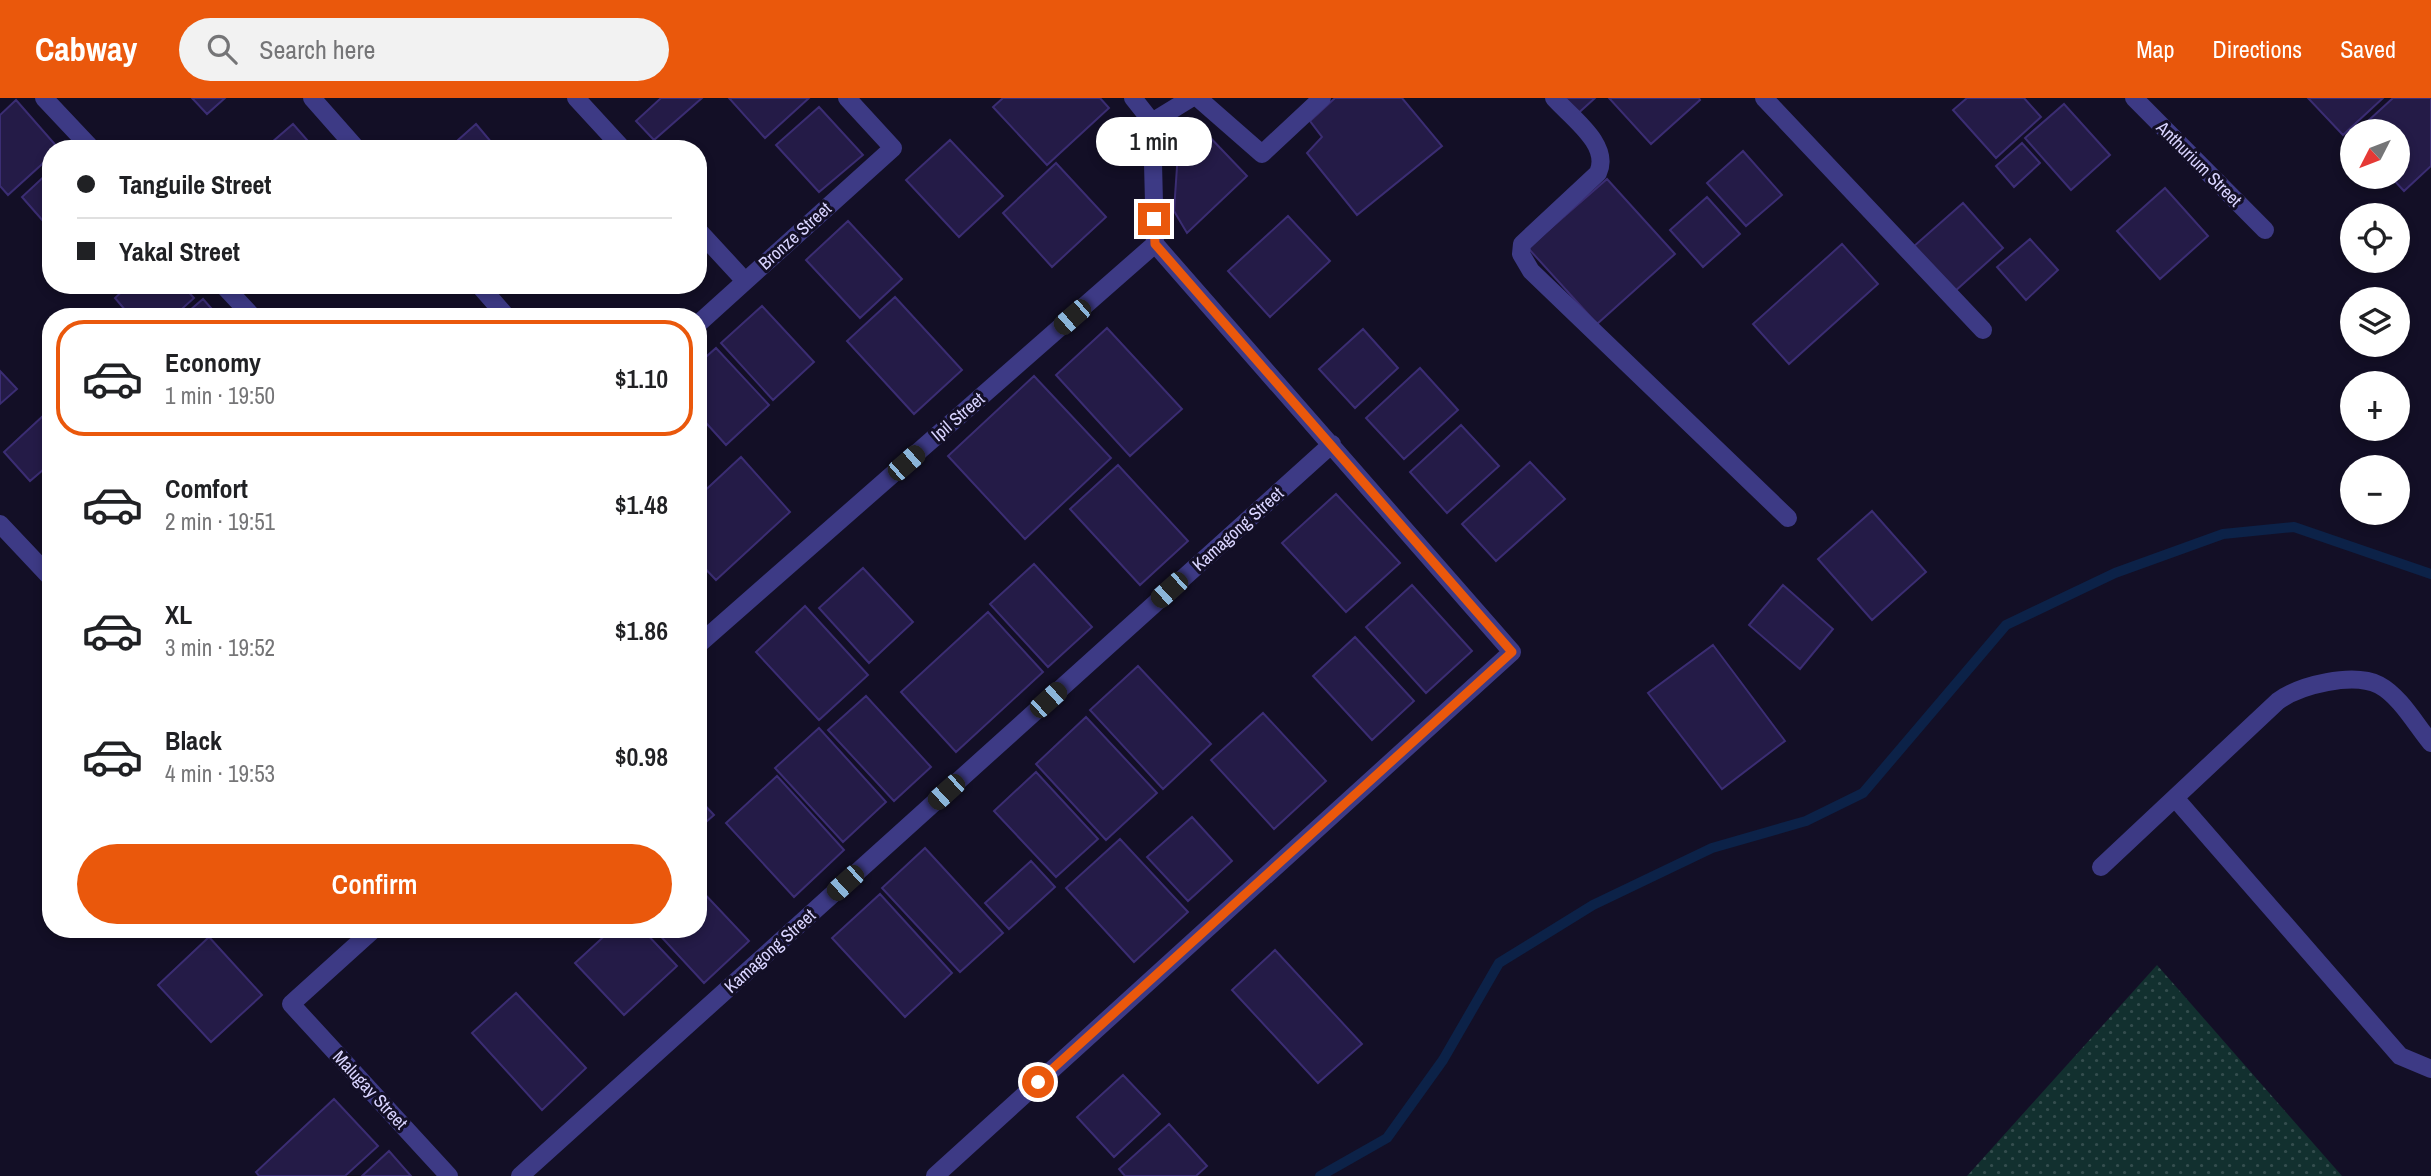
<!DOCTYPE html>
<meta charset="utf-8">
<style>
body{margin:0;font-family:"Archivo Narrow",sans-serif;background:#f2f2f2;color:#202124;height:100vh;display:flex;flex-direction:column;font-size:26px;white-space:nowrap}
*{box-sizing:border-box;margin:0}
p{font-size:23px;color:#757577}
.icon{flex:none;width:38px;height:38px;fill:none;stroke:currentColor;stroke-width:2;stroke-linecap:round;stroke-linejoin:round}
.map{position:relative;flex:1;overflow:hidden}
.details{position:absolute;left:42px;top:210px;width:665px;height:630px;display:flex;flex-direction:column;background:#fff;border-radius:28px;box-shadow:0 4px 10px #0003}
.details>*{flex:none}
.hud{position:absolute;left:42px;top:42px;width:665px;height:154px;border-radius:28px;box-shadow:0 4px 10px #0003;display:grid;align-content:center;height:154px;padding:0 35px;background:#fff}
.needle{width:46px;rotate:228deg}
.buttons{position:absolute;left:2340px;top:21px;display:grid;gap:14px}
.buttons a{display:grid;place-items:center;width:70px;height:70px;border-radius:50%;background:#fff;box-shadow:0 4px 10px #0003;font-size:35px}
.end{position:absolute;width:32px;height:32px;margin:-16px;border:9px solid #ea580c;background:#fff;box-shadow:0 0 0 4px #fff}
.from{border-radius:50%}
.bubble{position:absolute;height:49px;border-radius:24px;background:#fff;box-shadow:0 4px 10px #0003;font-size:23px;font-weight:600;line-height:49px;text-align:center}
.car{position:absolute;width:21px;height:42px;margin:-21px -10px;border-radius:9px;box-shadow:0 0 5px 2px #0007;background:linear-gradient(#222 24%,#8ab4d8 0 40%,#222 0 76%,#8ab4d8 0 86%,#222 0)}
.hud b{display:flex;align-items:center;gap:24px;height:66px;font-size:26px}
.hud b+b{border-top:2px solid #e0e0e0}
.hud i{width:18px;height:18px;background:#202124}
ul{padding:12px 0 0;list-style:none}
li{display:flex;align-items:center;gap:21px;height:116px;margin:0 14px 10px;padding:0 21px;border:4px solid transparent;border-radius:28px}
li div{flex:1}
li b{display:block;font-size:26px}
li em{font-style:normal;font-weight:600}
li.current{border-color:#ea580c}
li>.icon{width:63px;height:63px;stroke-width:1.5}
.button{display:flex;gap:14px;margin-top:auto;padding:14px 35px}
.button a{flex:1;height:80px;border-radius:42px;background:#ea580c;color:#fff;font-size:28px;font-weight:600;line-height:80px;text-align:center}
header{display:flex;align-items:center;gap:42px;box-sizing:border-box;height:98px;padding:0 35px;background:#ea580c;color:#fff}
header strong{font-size:33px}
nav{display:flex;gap:38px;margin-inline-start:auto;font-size:24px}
.search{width:490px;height:63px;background:#f2f2f2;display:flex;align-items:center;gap:18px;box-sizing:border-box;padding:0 24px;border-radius:38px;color:#757577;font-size:26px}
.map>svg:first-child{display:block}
</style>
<header>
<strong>Cabway</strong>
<div class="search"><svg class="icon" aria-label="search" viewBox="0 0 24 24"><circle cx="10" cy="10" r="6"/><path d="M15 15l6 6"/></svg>Search here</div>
<nav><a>Map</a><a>Directions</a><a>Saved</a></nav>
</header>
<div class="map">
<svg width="2431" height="1078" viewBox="0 0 2431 1078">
<defs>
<pattern id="grass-dots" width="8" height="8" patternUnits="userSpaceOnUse" patternTransform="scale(1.75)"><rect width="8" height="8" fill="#12302f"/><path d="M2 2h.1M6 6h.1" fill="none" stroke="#344d4e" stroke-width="1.8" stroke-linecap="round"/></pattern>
</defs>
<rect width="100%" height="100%" fill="#130f26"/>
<path fill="url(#grass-dots)" d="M2157,867L2342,1078H1967Z"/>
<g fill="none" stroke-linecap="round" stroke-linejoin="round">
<path stroke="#0c2248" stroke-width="10" d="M1320,1078L1387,1040L1443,962L1499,865L1593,807L1712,750L1806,723L1863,695L2006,527L2115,475L2223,436L2294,429L2431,476"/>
</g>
<path fill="#241b47" stroke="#3b2d73" stroke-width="2" d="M192,0H225L207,16Z
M661,0H702L654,42L636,23Z
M729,0H809L765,40Z
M1003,0H1100L1109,10L1047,67L993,9Z
M1335,0H1402L1442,48L1357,117L1307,55L1322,39L1310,23Z
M1557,0H1595L1574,19Z
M1609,0H1699L1700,2L1651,46Z
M1967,0H2024L2041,19L1996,60L1953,12Z
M2308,0H2383L2343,37Z
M2393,0H2431V68L2404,93L2391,79H2398V33H2357Z
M16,2L59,51H51V58L8,97L0,88V17Z
M2064,6L2110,57L2071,92L2025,40Z
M819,9L863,57L819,94L776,47Z
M1180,25L1202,31L1247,78L1187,135L1174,113Z
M293,26L315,51H264Z
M476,26L497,51H448Z
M950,42L1003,98L959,139L906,82Z
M2022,45L2040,65L2014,89L1996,68Z
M1743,53L1782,97L1746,128L1707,85Z
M1056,65L1106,119L1052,169L1003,115Z
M51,72V132L22,99Z
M1607,81L1675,156L1597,226L1528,150Z
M2165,90L2208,138L2160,181L2117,133Z
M1707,99L1740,136L1703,169L1670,132Z
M1963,105L2003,150L1954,194L1913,149Z
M1288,118L1330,163L1270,219L1228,173Z
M848,123L902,181L860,220L806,162Z
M2030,141L2058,172L2026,202L1997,169Z
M1842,146L1878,186L1789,266L1753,226Z
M129,187H182L194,200L173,219H131L115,200Z
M895,199L962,272L914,316L847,243Z
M203,201L219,219H182Z
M762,208L814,264L773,302L721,245Z
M1107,230L1182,311L1130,358L1056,277Z
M1363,231L1398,270L1355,310L1319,271Z
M716,250L769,307L726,347L698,316V266Z
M1420,270L1458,312L1404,361L1366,320Z
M0,273L17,291L0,306Z
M1034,278L1111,360L1025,441L948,358Z
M44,317L51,325V365L30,383L4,354Z
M1461,327L1499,368L1447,415L1410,374Z
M741,359L790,414L716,482L698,463V399Z
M1530,364L1565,401L1496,463L1462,426Z
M1118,367L1188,443L1140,487L1070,411Z
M1336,396L1400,465L1346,514L1282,445Z
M1872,413L1926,474L1872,522L1818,461Z
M1034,466L1092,529L1048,569L990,506Z
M863,470L913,524L869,565L819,510Z
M1412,487L1472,553L1426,595L1366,529Z
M1783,487L1833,531L1800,571L1749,527Z
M805,508L868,577L819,622L756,554Z
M988,514L1043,574L956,654L901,594Z
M1355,539L1414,603L1372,642L1313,578Z
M1713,547L1785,643L1722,691L1648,595Z
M1138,568L1211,646L1163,691L1090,612Z
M866,598L931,669L894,703L828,632Z
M1263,615L1326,683L1274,731L1211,662Z
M1086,619L1157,695L1106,742L1036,666Z
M819,630L886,704L843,744L775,670Z
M1036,674L1098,741L1056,779L994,713Z
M777,678L844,752L794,799L726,725Z
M698,700L714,717L698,731Z
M1192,719L1232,763L1188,803L1147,759Z
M1120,741L1188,814L1134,864L1066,790Z
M925,750L1003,835L960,874L882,790Z
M1031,763L1055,789L1009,831L985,805Z
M698,789L749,843L704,885L654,831H698Z
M880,796L952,875L905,919L832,840Z
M612,831H642L677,868L624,917L575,865Z
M209,839L262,897L211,944L158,887Z
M1275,852L1362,946L1318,985L1232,892Z
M516,895L586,970L542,1012L472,935Z
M1123,977L1160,1016L1114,1059L1077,1019Z
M334,1001L378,1048L345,1078H259L256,1074Z
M1169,1026L1207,1068L1196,1078H1125L1119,1071Z
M389,1053L411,1078H362Z"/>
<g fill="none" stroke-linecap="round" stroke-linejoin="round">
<path stroke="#3d3a85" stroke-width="18" d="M44,0L92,51
M312,0L357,51
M576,0L623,51
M1198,0L1262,56L1322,0
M1554,0C1572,20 1611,47 1598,75L1522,146L1521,156L1531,173L1788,420
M1764,0L1983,232
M2134,0L2265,132
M1152,24L1191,0
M698,132L745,183
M223,187L253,219
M479,187L507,219
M698,226L893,50L847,0
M0,426L51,480
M698,547L1155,146
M2175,700L2400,958L2431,971
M2101,769L2278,603C2300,587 2353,574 2379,587C2400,598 2416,627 2431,645
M374,831L291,906L449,1078
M520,1078L1332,346
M935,1078L1512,554L1155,146L1152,24L1133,0"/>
</g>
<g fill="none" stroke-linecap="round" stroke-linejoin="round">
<path stroke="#ea580c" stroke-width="9" d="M1038,984L1512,554L1155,146L1154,121"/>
</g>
<g text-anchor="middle" stroke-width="6" stroke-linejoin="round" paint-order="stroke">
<g font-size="18" fill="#d9d4ff" stroke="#130f26">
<text transform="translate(2199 66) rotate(45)" y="6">Anthurium Street</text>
<text transform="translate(795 138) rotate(-42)" y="6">Bronze Street</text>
<text transform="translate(958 319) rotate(-41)" y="6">Ipil Street</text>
<text transform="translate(1238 431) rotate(-42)" y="6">Kamagong Street</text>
<text transform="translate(770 853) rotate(-42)" y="6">Kamagong Street</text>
<text transform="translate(370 992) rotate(47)" y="6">Malugay Street</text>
</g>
</g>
</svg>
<div class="buttons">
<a><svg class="needle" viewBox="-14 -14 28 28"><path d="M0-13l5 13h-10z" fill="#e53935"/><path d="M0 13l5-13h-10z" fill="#757577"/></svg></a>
<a><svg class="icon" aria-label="locate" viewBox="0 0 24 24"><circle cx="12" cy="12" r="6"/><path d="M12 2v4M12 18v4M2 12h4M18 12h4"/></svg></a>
<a><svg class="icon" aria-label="layers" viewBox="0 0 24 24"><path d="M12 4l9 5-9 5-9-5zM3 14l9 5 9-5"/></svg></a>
<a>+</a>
<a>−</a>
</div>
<i class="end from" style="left:1038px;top:984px"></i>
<i class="end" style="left:1154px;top:121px"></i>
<div class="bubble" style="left:1096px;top:19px;width:116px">1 min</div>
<i class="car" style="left:1072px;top:219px;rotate:229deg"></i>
<i class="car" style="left:906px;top:365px;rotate:49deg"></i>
<i class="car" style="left:1169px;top:492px;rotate:228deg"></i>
<i class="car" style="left:1048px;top:602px;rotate:48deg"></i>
<i class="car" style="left:946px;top:694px;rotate:228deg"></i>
<i class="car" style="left:845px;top:785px;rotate:228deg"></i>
<div class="hud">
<b><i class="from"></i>Tanguile Street</b>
<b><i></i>Yakal Street</b>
</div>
<section class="details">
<ul>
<li class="current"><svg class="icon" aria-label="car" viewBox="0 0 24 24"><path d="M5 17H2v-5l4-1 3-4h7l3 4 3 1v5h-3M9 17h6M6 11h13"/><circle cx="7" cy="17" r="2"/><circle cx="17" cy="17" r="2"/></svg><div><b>Economy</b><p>1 min · 19:50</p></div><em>$1.10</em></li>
<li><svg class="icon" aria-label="car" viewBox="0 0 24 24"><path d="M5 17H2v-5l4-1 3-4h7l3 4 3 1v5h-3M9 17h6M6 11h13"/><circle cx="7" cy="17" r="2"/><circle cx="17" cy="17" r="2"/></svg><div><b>Comfort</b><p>2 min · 19:51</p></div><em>$1.48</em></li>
<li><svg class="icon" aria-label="car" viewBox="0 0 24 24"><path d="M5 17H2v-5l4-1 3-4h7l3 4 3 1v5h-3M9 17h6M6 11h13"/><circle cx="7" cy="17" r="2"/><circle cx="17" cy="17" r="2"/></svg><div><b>XL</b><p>3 min · 19:52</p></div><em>$1.86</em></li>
<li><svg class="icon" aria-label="car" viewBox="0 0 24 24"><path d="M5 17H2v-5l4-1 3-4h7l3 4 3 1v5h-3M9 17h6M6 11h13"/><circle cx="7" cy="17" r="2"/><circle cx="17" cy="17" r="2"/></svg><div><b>Black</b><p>4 min · 19:53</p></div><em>$0.98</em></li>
</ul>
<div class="button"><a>Confirm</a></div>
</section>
</div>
